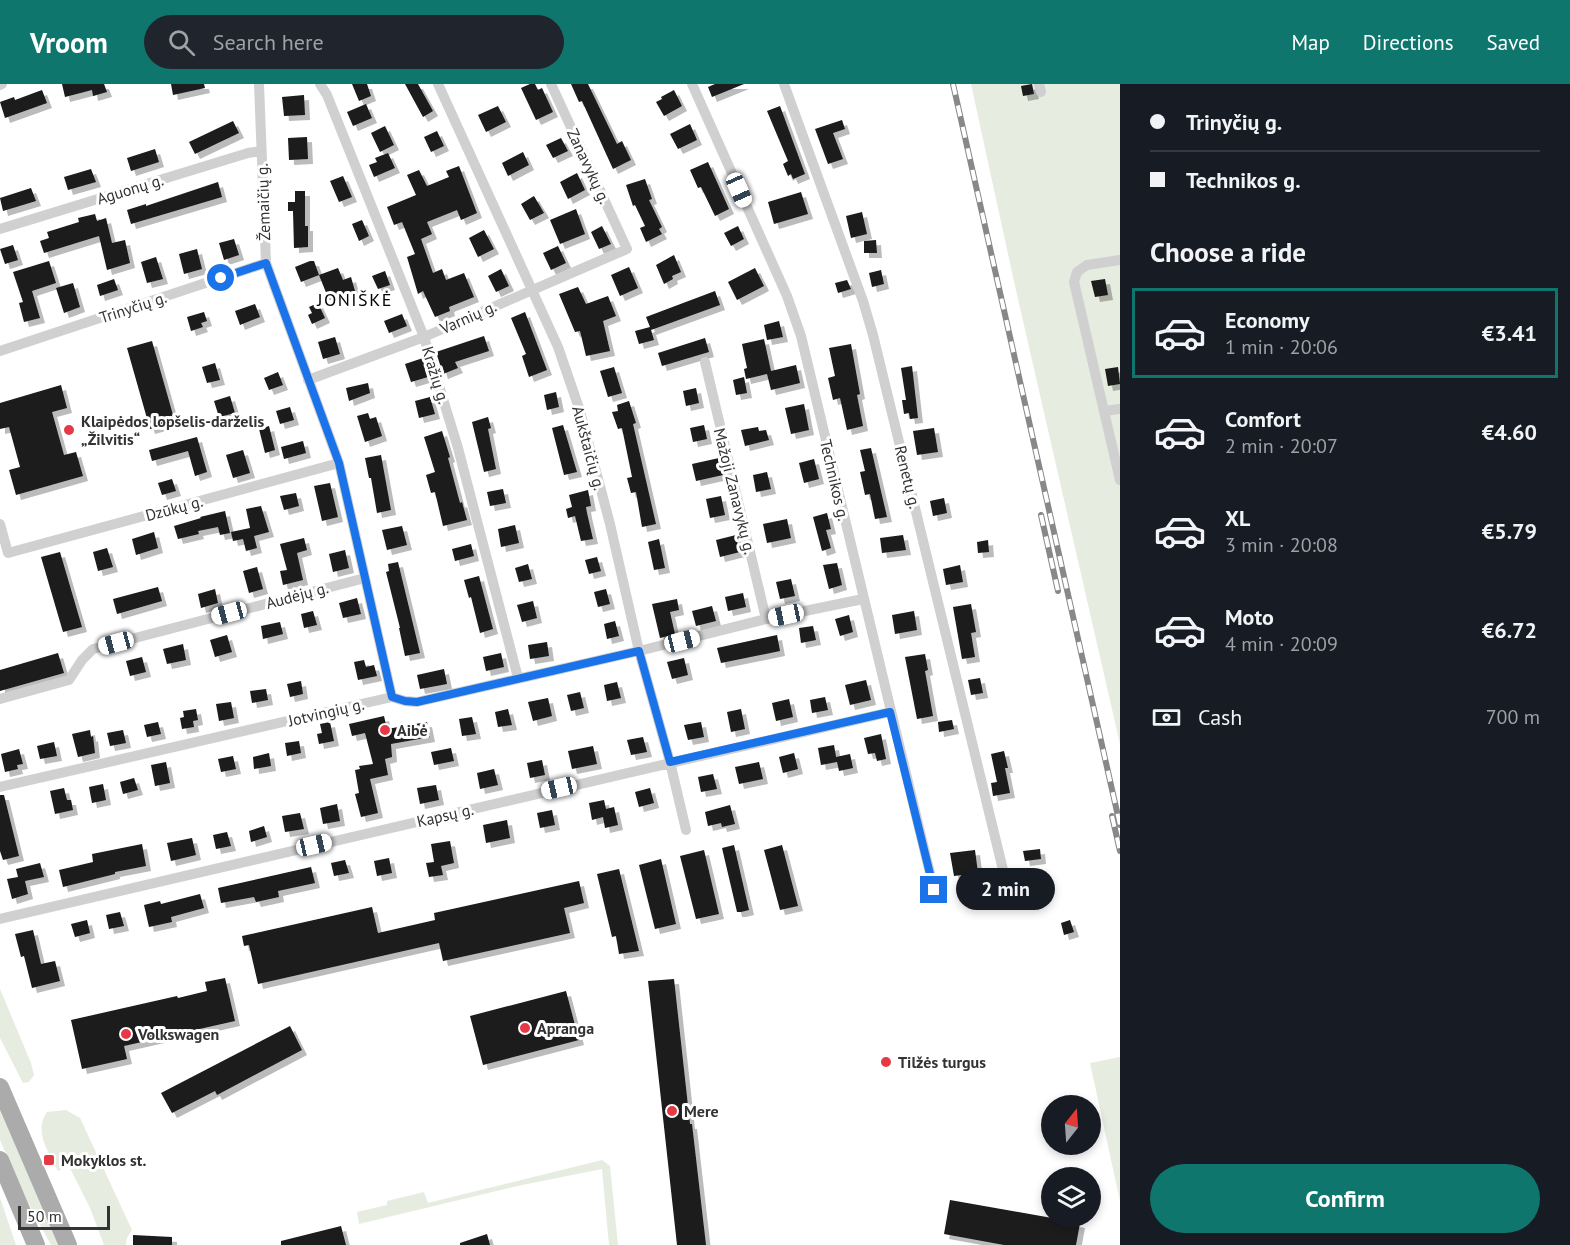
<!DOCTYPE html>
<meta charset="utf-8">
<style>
body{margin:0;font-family:"PT Sans",sans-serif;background:#20242c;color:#f1f3f6;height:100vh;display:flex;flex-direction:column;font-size:22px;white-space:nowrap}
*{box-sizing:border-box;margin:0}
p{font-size:20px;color:#9ea1a6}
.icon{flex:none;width:33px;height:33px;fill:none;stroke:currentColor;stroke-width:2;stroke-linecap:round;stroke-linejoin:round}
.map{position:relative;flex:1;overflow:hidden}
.drawer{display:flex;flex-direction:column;background:#171b24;width:450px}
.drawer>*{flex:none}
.hud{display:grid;align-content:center;height:132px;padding:0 30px;background:#171b24}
.needle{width:39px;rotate:17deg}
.buttons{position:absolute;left:1041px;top:1011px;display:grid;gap:12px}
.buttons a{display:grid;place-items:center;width:60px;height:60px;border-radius:50%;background:#171b24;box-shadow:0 3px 9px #0003;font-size:30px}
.scale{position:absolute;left:18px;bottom:15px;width:92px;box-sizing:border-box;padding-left:6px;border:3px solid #333;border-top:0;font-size:16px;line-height:21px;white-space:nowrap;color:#333;-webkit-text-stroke:4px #fff;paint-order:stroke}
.end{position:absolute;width:27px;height:27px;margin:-14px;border:8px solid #1a73e8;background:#fff;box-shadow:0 0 0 3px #fff}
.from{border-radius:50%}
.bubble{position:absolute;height:42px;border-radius:21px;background:#171b24;box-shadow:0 3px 9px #0003;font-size:20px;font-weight:700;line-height:42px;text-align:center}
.car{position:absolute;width:18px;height:36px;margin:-18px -9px;border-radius:8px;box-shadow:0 0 4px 2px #0007;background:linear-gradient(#fff 24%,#345 0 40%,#fff 0 76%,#345 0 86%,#fff 0)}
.hud b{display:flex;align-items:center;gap:21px;height:57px;font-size:22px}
.hud b+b{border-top:2px solid #363941}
.hud i{width:15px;height:15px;background:#f1f3f6}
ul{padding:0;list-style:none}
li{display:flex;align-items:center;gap:18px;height:90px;margin:0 12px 9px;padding:0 18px;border:3px solid transparent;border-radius:0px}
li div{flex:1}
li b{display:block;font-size:22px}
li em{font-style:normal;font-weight:700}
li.current{border-color:#0f766e}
li>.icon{width:54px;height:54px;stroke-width:1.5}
h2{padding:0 30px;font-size:27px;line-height:72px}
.pay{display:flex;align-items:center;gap:15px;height:66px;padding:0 30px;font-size:22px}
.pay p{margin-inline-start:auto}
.cta{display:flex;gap:12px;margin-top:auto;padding:12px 30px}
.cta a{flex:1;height:69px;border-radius:36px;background:#0f766e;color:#fff;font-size:24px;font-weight:700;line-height:69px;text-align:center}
header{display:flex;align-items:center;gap:36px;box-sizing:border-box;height:84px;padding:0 30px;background:#0f766e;color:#fff}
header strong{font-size:28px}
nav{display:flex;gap:33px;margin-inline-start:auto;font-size:21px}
.search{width:420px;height:54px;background:#20242c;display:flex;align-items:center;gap:15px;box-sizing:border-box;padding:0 21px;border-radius:33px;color:#9ea1a6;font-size:22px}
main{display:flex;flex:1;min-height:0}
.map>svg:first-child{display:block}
</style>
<header>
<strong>Vroom</strong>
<div class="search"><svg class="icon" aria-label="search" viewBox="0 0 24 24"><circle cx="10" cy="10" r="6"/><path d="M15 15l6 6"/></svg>Search here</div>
<nav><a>Map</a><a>Directions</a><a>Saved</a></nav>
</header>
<main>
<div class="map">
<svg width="1120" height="1161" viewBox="0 0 1120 1161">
<defs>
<filter id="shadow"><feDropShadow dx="5" dy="5" stdDeviation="0" flood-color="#0004"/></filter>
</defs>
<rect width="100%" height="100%" fill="#fff"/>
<path fill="#e6ecdf" d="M971,0H1120V660L1015,202Z
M0,905L31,979L34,991L29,998L23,999L0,954Z
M1120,973V1117L1090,979Z
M0,1023L61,1161H51L27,1117L0,1056Z
M66,1026L80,1034L132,1146L127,1154L126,1161H104L90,1124L69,1082L58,1087C49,1069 33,1047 47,1028Z
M602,1076L610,1082L618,1161H609L602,1085L522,1101L359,1140L357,1128L387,1121V1117L424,1108L428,1119Z
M0,1114L16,1161H0Z"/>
<path fill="#1a1a1a" filter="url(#shadow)" d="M62,0H104L107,8L93,12L92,6L65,13Z
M171,0H204L205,4L173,11Z
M352,0H367L371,12L359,17Z
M405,0H418L433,27L423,33Z
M530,0H535L538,6L542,4L553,28L536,36L521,4Z
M571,0H588L617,60L622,57L631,76L613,85L582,17L579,18Z
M715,0H744L712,13L708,3Z
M1032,0L1034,10L1023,12L1021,2Z
M42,6L47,19L5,34L0,18L14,13L15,16Z
M674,6L682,22L664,32L656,18L662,15L661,13Z
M304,11L305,31L284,32L282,13Z
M366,20L372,34L353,42L347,28Z
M498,22L506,38L486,48L478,31Z
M780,22L805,90L793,95L791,90L788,92L783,80L788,77L767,27Z
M842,36L845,45L833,49L843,75L828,80L815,45Z
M233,37L239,49L195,70L189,58Z
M690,40L697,56L678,65L670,50Z
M385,42L394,61L380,68L371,49Z
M437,47L444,62L431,68L424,53Z
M307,53L308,75L289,76L288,54Z
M561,54L568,67L553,74L546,61Z
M155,65L159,78L131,87L127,74Z
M523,68L529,81L508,92L502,79Z
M388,69L395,84L374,93L369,81L377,78L375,74Z
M708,78L729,125L715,132L701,103L698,104L690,86Z
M459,82L477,129L461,136L457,126L427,138L432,150L421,155L433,189L442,185L446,196L464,189L474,213L449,223L450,227L435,233L423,207L418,210L407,173L415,170L402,138L394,141L387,123L416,111L407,91L419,86L427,102L449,93L446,87Z
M91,85L96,98L68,106L64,93Z
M577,89L585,106L568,115L560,98Z
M343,92L352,113L339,118L330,97Z
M645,95L652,115L649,116L662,143L659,145L662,150L646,158L640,144L645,142L635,121L633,122L626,101Z
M218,98L222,113L131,140L127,126L146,120V122Z
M31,104L36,117L3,127L0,114Z
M295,107H305V142H308V163L294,164L293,127H288V118H295Z
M801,108L808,130L774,140L768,118Z
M534,112L544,129L530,136L521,120Z
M576,125L585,150L560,160L550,136Z
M862,128L867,150L851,154L846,132Z
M95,130L97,137L106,134L112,159L125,156L130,179L107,186L99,152L44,169L40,157L49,154L47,148L79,138L78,134Z
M362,136L369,152L359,157L352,140Z
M602,142L611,160L599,165L591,148Z
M738,142L744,155L731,162L724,149Z
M484,146L494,165L478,173L469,154Z
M234,155L239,171L224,176L219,159Z
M876,156L877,169H864V157Z
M13,161L18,176L5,180L0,165Z
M558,162L566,179L551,186L543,169Z
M197,165L202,185L184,190L179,170Z
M674,171L681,188L672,192L673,195L664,200L656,181Z
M156,173L163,195L147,199L141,178Z
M49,177L56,199L32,207L40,234L24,238L19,219L23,218L13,188Z
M310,177H314L319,191L338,184L343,196L351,193L355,207L329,216L319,191L301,198L295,183Z
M629,183L638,204L620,212L611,191Z
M755,184L764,202L737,216L728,198Z
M501,185L509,202L496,208L488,192Z
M881,186L884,200L872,203L869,189Z
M385,187L390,201L378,205L372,192Z
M114,195L118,206L100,212L97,201Z
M1105,195L1108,211L1095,213L1091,197Z
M847,196L851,205L838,209L835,199Z
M73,199L80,223L64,229L56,204Z
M578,203L586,220L608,212L616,232L603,237L610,267L586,272L580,247L575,248L559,210Z
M715,207L720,221L651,246L654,256L639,260L635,247L650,243L646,233Z
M318,219L325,234L312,240L308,231L312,229L309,223Z
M255,220L260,233L240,241L235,227Z
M204,228L207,237L201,239L203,243L191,247L187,233Z
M525,228L547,286L529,293L522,272L526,270L511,234Z
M402,230L407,242L389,249L384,237Z
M779,237L783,253L767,256L764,241Z
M484,252L489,267L455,278L458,284L443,290L436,268Z
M335,253L340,270L323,275L318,258Z
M705,254L709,268L662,282L658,269Z
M764,255L771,287L796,281L800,299L771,306L767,290L746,295L744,285L747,284L742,260Z
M152,257L175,338L150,345L127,264Z
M851,260L860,310L857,311L863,342L847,346L840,314L833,316L828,294L835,292L829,264Z
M423,274L428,293L411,298L405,280Z
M215,279L220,296L207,299L202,283Z
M912,282L918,334L910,335L909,329L904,330L902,316H906L901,284Z
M614,283L622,309L608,313L600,287Z
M1118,283L1120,300L1108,302L1105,285Z
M278,288L283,301L269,306L264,294Z
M744,293L747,309L736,311L733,296Z
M368,299L370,309L349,317L346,304Z
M61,301L67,324L52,328L64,371L76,368L83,392L16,411L9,386L20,383L9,343L0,345V319Z
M696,304L699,319L686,322L683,307Z
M556,308L559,323L547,326L544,311Z
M230,312L235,329L219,333L214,317Z
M430,313L435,330L419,334L415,317Z
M629,317L636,339L633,340L656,440L642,443L636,408L631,409L627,394L632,393L622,344L618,345L612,328L618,327L617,321Z
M804,320L809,346L791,350L785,324Z
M290,323L294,336L280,340L276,327Z
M368,329L370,335L376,333L382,352L365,358L357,332Z
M488,333L491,344L488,345L496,385L484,388L472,338Z
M563,341L577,388L564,391L552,344Z
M704,341L707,355L693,358L690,344Z
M269,342L275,366L265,369L259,345Z
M758,343L759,347L766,346L769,356L745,362L741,346Z
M934,344L938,368L917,371L913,347Z
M442,347L450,373L448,374L460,419L462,418L467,436L443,442L435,408L431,409L426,391L435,388L424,353Z
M197,353L207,388L195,392L188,367L152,377L149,366Z
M303,357L306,369L284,375L281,363Z
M871,364L887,433L875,435L870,410L865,411L860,388L865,387L860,366Z
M243,366L250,389L233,394L226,371Z
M381,371L391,426L377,429L371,394H369L365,374Z
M719,374L723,391L696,397L692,380Z
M814,375L819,395L804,399L799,379Z
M767,388L771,405L756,408L753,391Z
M172,395L176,407L162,411L158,399Z
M330,399L338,433L322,437L314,402Z
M503,405L506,419L490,422L487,408Z
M588,406L591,422L586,423L587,429L593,455L581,457L575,432L568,434L566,425L572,423L569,411Z
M296,409L299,422L284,426L280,412Z
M721,412L725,431L710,434L706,415Z
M944,414L947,429L933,432L930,417Z
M261,422L269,448L254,452L257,464L246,467L243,455L233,457L231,448L250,444L246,425Z
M225,427L230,449L220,451L218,443L198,447L199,450L178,455L174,442L201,434L200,433Z
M827,429L831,445L826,446L831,464L822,467L813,433Z
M787,435L791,454L767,459L763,440Z
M515,441L519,459L501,463L498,445Z
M402,442L407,461L387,466L382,446Z
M154,448L158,464L136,471L132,455Z
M736,451L740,468L720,473L716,456Z
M903,451L906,466L882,469L880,454Z
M304,454L307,466L297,469L303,496L283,501L280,487L287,486L280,460Z
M659,455L665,484L654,486L648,458Z
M988,456L989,468L978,469L977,458Z
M471,460L474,472L455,477L452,465Z
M107,464L113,483L98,487L93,468Z
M345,466L349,484L333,488L329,470Z
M60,468L82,543L63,548L41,473Z
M597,473L601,487L589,490L585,476Z
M398,478L420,569L405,572L399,544H400L386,488L389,487L388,480Z
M837,479L842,501L829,505L823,481Z
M528,480L532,495L519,498L515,484Z
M960,481L963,498L946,501L943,485Z
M257,483L263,505L249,509L243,487Z
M479,492L493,545L480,549L471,513L469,514L464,496Z
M791,495L795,512L780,515L776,498Z
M158,503L162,517L117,530L113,515Z
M215,505L218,519L201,524L198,510Z
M606,505L610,520L598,523L594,508Z
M743,509L746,523L728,527L725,513Z
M357,514L361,530L343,534L339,519Z
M677,515L679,526L670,528L675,550L660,554L652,520Z
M533,517L537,534L522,538L517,521Z
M971,520L976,548L971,549L975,573L962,575L953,523Z
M712,522L716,537L696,542L692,527Z
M313,527L317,541L304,544L301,530Z
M914,527L917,546L895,550L892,531Z
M849,531L853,548L840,552L835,535Z
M615,537L619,552L607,555L604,540Z
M280,538L283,550L263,555L261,542Z
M813,542L816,556L801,559L799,544Z
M227,551L232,568L215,573L210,556Z
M777,551L780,567L721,579L717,564Z
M547,558L549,572L530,575L528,561Z
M183,560L186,576L167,580L163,565Z
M58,569L64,589L0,607V586Z
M501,569L504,583L486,587L483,573Z
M925,570L928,586L925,587L933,632L917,635L905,573Z
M142,573L146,588L130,592L126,577Z
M684,574L688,591L672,595L667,578Z
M364,576L366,583L374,581L377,592L358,596L354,578Z
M444,585L447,600L420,605L417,591Z
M980,594L983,609L971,611L968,596Z
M866,596L871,616L850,621L845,601Z
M301,597L303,610L290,613L287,600Z
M617,598L621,614L607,617L604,601Z
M266,605L268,616L252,619L250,607Z
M580,608L584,624L571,627L567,611Z
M825,613L828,626L812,629L810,616Z
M548,614L552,632L533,637L528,618Z
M789,615L793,633L776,637L772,619Z
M231,618L234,634L219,637L216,620Z
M196,625L198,636L193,637L194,643L182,645L180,634L184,633L183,627Z
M508,625L512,641L498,643L495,628Z
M741,625L745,645L731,648L727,628Z
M384,632L387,645L427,638L430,653L391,660L392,673L385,675L388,691L370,695L378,729L361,733L355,710L359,709L355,686L360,685L359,682L373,680L365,649L352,652L349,640Z
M472,633L476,650L462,652L459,635Z
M952,636L954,645L939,648L938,638Z
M158,638L161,650L147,653L144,641Z
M330,638L334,657L319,660L317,650L322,649L320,640Z
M701,638L704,653L688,656L684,641Z
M90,646L91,653L93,652L95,669L78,673L72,650Z
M123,646L126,659L110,662L107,649Z
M881,650L886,675L877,677L875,669L868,670L864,654Z
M643,653L647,668L631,671L627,656Z
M299,657L301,669L287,672L285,659Z
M54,658L57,672L40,675L37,662Z
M834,661L837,678L821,681L818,664Z
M593,662L597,680L572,685L568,667Z
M451,664L454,677L434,681L431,668Z
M19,665L23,680L17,681L18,685L5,688L1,670Z
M1004,667L1008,684H1005L1010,709L993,712L991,699L997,698L991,670Z
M269,669L271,682L254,685L253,673Z
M794,669L798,685L783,689L779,673Z
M850,670L853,684L839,687L836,673Z
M233,672L236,685L221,688L218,675Z
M542,676L545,691L530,694L527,679Z
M166,678L170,699L155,702L151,681Z
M759,678L763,695L739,700L735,683Z
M494,685L498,701L480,705L477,689Z
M713,690L717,705L701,708L698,693Z
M134,694L138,706L123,710L120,698Z
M103,700L106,716L92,719L89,703Z
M436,701L439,716L420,720L417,704Z
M64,704L67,716H71L73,726L55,730L50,707Z
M650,704L654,719L639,723L635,708Z
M0,711H4L19,772L3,776L0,767Z
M604,716L606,725L614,723L618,741L605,744L603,733L592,736L589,719Z
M337,720L340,737L323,740L320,724Z
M730,721L735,740L722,743L721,739L708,742L705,728Z
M552,726L555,741L540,744L537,729Z
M300,729L304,745L285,748L282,732Z
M507,736L510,754L486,759L483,741Z
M264,742L267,753L251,758L249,747Z
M227,748L231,762L216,765L213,751Z
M192,754L196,771L171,777L167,759Z
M450,757L454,779L441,782L443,791L429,793L426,779L434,778L431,760Z
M142,760L146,782L115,788V790L63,803L59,786L93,778L92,770Z
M734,761L749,826L741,828H737L722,764Z
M782,761L798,822L780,826L764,766Z
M1040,765L1041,775L1025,777L1023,767Z
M704,766L719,830L696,835L680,772Z
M975,766L978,789L954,792L950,769Z
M389,774L392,789L377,792L374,777Z
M661,775L676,840L655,845L639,781Z
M345,776L349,789L334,792L331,779Z
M40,779L44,793L25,797L28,810L12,815L7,795L18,793L16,785Z
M311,783L315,799L278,807L279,813L256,818L254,813L221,819L218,804Z
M619,785L639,867L619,870L616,852L612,853L597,790Z
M579,797L584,819L564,824L570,849L443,877L439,859L258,900L249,861L244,862L242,852L372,823L378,849L435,836L434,829Z
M200,810L204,824L171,833L172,838L149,843L144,821L160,817L161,820Z
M120,828L124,842L109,845L106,831Z
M87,836L90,849L75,853L71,840Z
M1070,836L1074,848L1064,851L1061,839Z
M33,846L41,880L55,877L60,897L32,904L24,872L21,873L15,850Z
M225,894L235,937L124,962L127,975L82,985L71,936L177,912L178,914L207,907L205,898Z
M674,895L690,1040H692L706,1161H677L648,897Z
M566,907L579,956L483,981L470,932Z
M290,942L302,966L217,1011L215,1007L172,1029L161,1009Z
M950,1116L1080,1139L1076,1161H1004L944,1150Z
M341,1142L346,1161H281V1157Z
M487,1150L490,1161H460V1159Z
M133,1151L172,1153V1161H133Z"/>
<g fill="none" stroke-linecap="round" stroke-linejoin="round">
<path stroke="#d0d0d0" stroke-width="10" d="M259,0L266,179L339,379L392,613
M320,0L327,11L424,253L458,364L518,594
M438,0L558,263L580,327L610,440L639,567L670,678L686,746
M692,0L787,212L801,252L934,806
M784,0L863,217L873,251L1005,794
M1039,0L1041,8
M0,1L2,0
M0,145L248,69L261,67
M1120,176L1087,181L1077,188L1074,198L1120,396
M0,267L266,179
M705,278L766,535
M308,296L424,253L627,165L551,0
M1104,327L1120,325
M0,440L8,469L339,379
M0,615L69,596L82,576L93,565L365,494
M0,703L392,613L405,617L417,618L639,567L766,535L863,515
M0,835L890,628"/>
<path stroke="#ababab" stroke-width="18" d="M0,1003L68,1161
M0,1076L36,1161"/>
<defs>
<path id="rail" d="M953,0L1120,741
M1041,431L1058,507
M1112,732L1120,767"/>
</defs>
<use href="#rail" stroke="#888" stroke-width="6"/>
<use href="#rail" stroke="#fff" stroke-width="4" stroke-dasharray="11" stroke-linecap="butt"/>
</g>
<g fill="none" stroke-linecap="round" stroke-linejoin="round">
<path stroke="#1a73e8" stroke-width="8" d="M221,194L266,179L339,379L392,613L405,617L417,618L639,567L670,678L890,628L934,806"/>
</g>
<g fill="#e63946" stroke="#fff" stroke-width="2">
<circle cx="69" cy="346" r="6"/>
<circle cx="385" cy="646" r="6"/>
<circle cx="525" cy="944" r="6"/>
<circle cx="126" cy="950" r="6"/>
<circle cx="886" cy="978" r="6"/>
<circle cx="672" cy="1027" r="6"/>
<rect x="43" y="1070" width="12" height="12" rx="3"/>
</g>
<g text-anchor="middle" stroke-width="6" stroke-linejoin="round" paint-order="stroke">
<g font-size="16" fill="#333" stroke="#fff">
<text transform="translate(589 82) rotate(65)" y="6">Zanavykų g.</text>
<text transform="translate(130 105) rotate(-17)" y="6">Aguonų g.</text>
<text transform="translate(263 118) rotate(-92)" y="6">Žemaičių g.</text>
<text transform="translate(133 223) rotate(-18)" y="6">Trinyčių g.</text>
<text transform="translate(468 233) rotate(-24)" y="6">Varnių g.</text>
<text transform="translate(436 291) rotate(73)" y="6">Kražių g.</text>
<text transform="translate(589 364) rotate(75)" y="6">Aukštaičių g.</text>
<text transform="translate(908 393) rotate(76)" y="6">Renetų g.</text>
<text transform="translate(835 396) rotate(77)" y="6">Technikos g.</text>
<text transform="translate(735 407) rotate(76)" y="6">Mažoji Zanavykų g.</text>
<text transform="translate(174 424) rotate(-15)" y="6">Dzūkų g.</text>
<text transform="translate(297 511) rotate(-15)" y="6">Audėjų g.</text>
<text transform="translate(326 628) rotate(-13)" y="6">Jotvingių g.</text>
<text transform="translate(445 731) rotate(-13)" y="6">Kapsų g.</text>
</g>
<g font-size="16" font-weight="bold" fill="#333" stroke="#fff" text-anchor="start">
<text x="81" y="343">Klaipėdos lopšelis-darželis<tspan x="81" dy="18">„Žilvitis“</tspan></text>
<text x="397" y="652">Aibė</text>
<text x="537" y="950">Apranga</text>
<text x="138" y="956">Volkswagen</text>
<text x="898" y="984">Tilžės turgus</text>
<text x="684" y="1033">Mere</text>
<text x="61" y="1082">Mokyklos st.</text>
</g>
<g font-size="18" letter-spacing="1.5" fill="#000" stroke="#fff">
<text x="355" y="222">JONIŠKĖ</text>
</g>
</g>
</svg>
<div class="buttons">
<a><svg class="needle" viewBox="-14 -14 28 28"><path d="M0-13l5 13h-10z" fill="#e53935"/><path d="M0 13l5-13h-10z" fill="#9ea1a6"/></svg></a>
<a><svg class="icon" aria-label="layers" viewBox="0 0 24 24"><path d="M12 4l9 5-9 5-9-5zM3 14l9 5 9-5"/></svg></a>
</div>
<div class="scale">50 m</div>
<i class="end from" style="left:221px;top:194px"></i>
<i class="end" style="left:934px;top:806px"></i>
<div class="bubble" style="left:956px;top:784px;width:99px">2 min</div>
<i class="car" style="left:739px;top:106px;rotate:156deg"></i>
<i class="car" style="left:229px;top:529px;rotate:255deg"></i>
<i class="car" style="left:786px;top:531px;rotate:258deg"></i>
<i class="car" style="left:682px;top:557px;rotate:76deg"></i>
<i class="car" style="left:116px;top:559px;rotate:255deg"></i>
<i class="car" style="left:559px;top:704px;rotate:257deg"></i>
<i class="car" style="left:314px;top:761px;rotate:77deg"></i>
</div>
<section class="drawer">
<div class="hud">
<b><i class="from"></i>Trinyčių g.</b>
<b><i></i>Technikos g.</b>
</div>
<h2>Choose a ride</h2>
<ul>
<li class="current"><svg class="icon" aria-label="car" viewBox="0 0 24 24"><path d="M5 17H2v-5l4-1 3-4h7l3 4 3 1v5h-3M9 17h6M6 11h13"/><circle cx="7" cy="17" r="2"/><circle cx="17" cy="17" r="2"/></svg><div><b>Economy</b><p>1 min · 20:06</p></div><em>€3.41</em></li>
<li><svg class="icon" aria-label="car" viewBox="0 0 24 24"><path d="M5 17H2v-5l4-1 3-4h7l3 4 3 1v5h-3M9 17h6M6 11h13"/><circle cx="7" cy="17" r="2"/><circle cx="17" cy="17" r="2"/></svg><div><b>Comfort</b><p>2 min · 20:07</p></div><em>€4.60</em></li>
<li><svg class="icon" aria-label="car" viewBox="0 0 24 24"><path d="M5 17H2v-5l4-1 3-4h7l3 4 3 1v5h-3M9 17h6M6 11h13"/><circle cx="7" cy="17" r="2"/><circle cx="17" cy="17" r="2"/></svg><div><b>XL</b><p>3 min · 20:08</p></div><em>€5.79</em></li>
<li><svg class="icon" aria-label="car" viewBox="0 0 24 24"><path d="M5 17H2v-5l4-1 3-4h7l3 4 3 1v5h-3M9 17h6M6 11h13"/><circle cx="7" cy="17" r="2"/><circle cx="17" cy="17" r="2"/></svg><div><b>Moto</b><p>4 min · 20:09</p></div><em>€6.72</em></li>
</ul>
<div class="pay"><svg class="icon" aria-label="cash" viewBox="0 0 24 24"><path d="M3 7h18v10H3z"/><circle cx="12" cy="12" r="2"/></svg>Cash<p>700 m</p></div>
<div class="cta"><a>Confirm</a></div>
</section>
</main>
